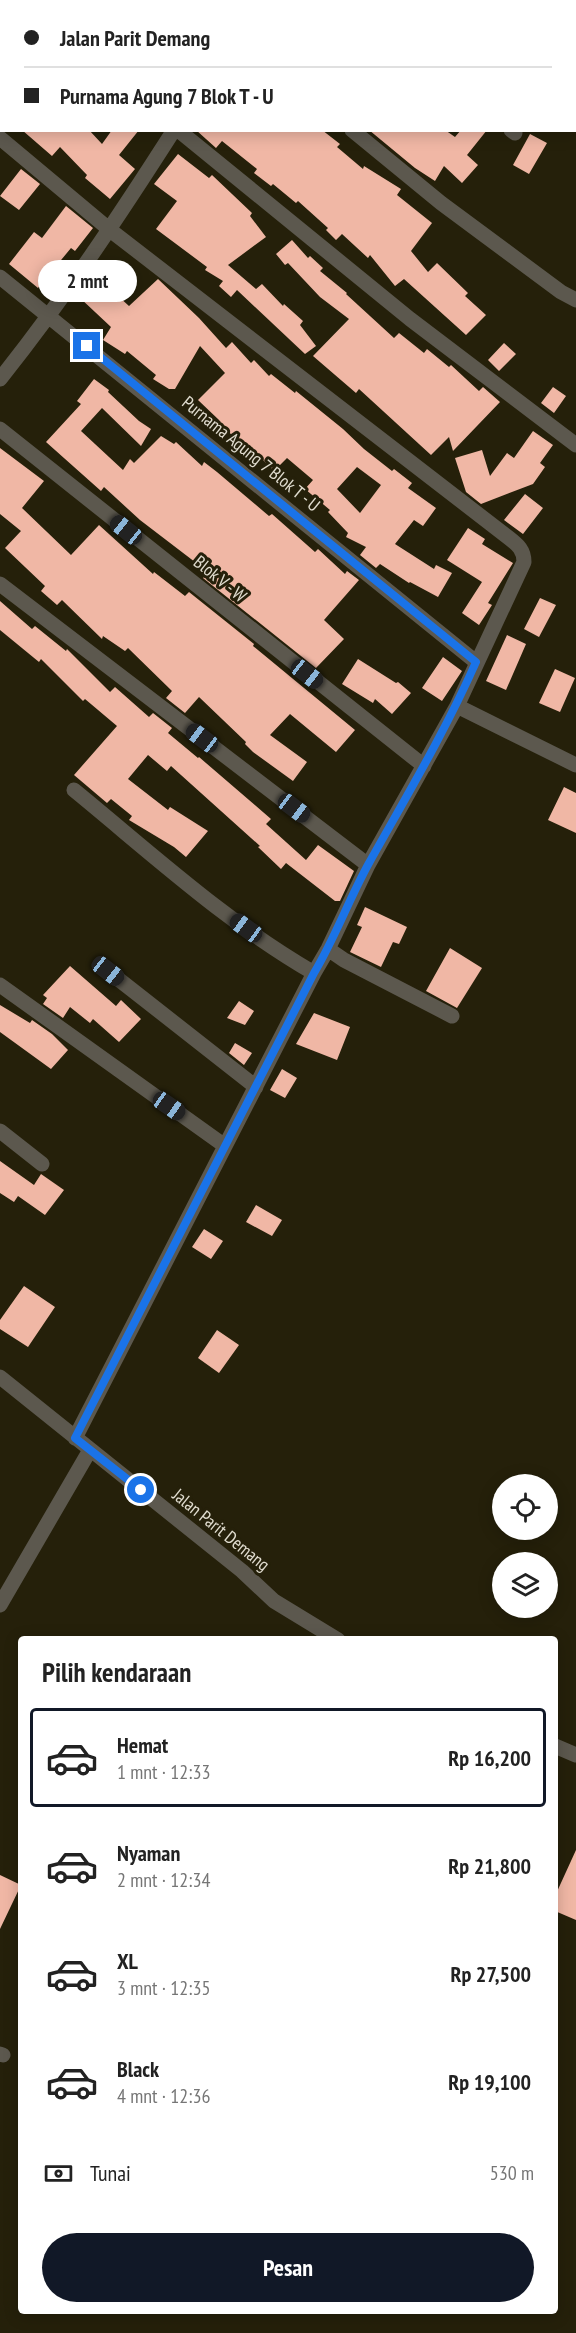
<!DOCTYPE html>
<html lang="id">
<meta charset="utf-8">
<style>
body{margin:0;font-family:"PT Sans Narrow",sans-serif;background:#f6f6f6;color:#222;height:100vh;display:flex;flex-direction:column;font-size:22px;white-space:nowrap}
*{box-sizing:border-box;margin:0}
p{font-size:20px;color:#767676}
.icon{flex:none;width:33px;height:33px;fill:none;stroke:currentColor;stroke-width:2;stroke-linecap:round;stroke-linejoin:round}
.map{position:relative;flex:1;overflow:hidden}
.side{position:absolute;left:18px;top:1636px;width:540px;height:678px;display:flex;flex-direction:column;background:#fff;border-radius:6px;box-shadow:0 3px 15px #0003}
.side>*{flex:none}
.top-card{position:absolute;left:0px;top:0px;width:576px;height:132px;box-shadow:0 3px 15px #0003;display:grid;align-content:center;height:132px;padding:0 24px;background:#fff}
.fabs{position:absolute;left:492px;top:1474px;display:grid;gap:12px}
.fabs a{display:grid;place-items:center;width:66px;height:66px;border-radius:50%;background:#fff;box-shadow:0 3px 15px #0003;font-size:30px}
.end{position:absolute;width:27px;height:27px;margin:-14px;border:8px solid #1a73e8;background:#fff;box-shadow:0 0 0 3px #fff}
.from{border-radius:50%}
.bubble{position:absolute;height:42px;border-radius:21px;background:#fff;box-shadow:0 3px 15px #0003;font-size:20px;font-weight:700;line-height:42px;text-align:center}
.car{position:absolute;width:18px;height:36px;margin:-18px -9px;border-radius:8px;box-shadow:0 0 4px 2px #0007;background:linear-gradient(#222 24%,#8ab4d8 0 40%,#222 0 76%,#8ab4d8 0 86%,#222 0)}
.top-card b{display:flex;align-items:center;gap:21px;height:57px;font-size:22px}
.top-card b+b{border-top:2px solid #e0e0e0}
.top-card i{width:15px;height:15px;background:#222}
ul{padding:0;list-style:none}
li{display:flex;align-items:center;gap:18px;height:99px;margin:0 12px 9px;padding:0 12px;border:3px solid transparent;border-radius:6px}
li div{flex:1}
li b{display:block;font-size:22px}
li em{font-style:normal;font-weight:700}
li.active{border-color:#111827}
li>.icon{width:54px;height:54px;stroke-width:1.5}
h2{padding:0 24px;font-size:27px;line-height:72px}
.pay{display:flex;align-items:center;gap:15px;height:66px;padding:0 24px;font-size:22px}
.pay p{margin-inline-start:auto}
.action{display:flex;gap:12px;margin-top:auto;padding:12px 24px}
.action a{flex:1;height:69px;border-radius:36px;background:#111827;color:#fff;font-size:24px;font-weight:700;line-height:69px;text-align:center}
.map>svg:first-child{display:block}
</style>
<div class="map">
<svg width="576" height="2333" viewBox="0 0 576 2333">
<rect width="100%" height="100%" fill="#25200a"/>
<path fill="#f0b7a5" fill-rule="evenodd" d="M22,130H89L102,144L112,130H139L119,155L135,169L110,199L85,178L87,175L60,147L52,156Z
M196,130H322L340,144L337,147L363,169L364,166L401,189L397,195L432,223L411,251L428,272L437,263L468,293L465,296L486,315L466,335L404,279L395,286L370,255L368,258L342,234L336,240L326,230L328,228L298,201L296,203L273,184L271,186L254,173L257,169L222,141L216,148Z
M369,130H445L455,137L461,130H487L467,155L478,165L462,183L444,166L435,181L415,168Z
M530,134L547,143L529,174L513,165Z
M178,154L209,178L212,175L252,213L250,216L266,237L228,265L256,289L262,284L283,306L284,304L303,321L300,325L316,346L305,354L237,290L231,297L219,286L223,281L205,270L207,267L156,229L177,201L154,184Z
M21,169L40,184L19,210L0,196Z
M66,206L93,228L75,251L71,248L38,288L9,264L34,232L42,238Z
M292,240L308,258L310,256L323,268L320,271L347,293L346,294L394,338L399,333L424,353L427,349L449,367L451,365L479,391L483,387L500,402L453,451L449,437L431,455L359,389L356,393L313,356L349,319L320,297L288,263L285,265L276,254Z
M97,277L129,306L158,279L199,318L226,348L232,342L251,363L254,360L269,376L271,374L295,393L296,391L343,429L364,449L392,471L394,469L412,483L408,488L436,508L423,526L414,520L395,544L434,569L436,565L452,573L438,597L410,582L409,583L380,564L376,568L360,555L366,547L346,537L348,533L328,512L330,510L305,489L313,480L287,458L274,471L256,453L253,455L241,442L217,423L219,420L198,400L225,373L200,346L175,389H169L153,379L156,375L127,351L125,354L103,340L111,327L79,297ZM357,467L381,485L360,513L337,489Z
M504,343L516,354L499,371L488,360Z
M94,379L109,390L108,392L139,421L151,429L141,446L102,408L81,431L123,470L130,459L134,463L161,436L174,444L176,442L202,466L204,462L217,472L269,516L272,514L315,552L318,549L345,574L347,571L359,580L324,620L344,639L316,668L203,578L208,572L140,520L104,487L101,491L46,442L81,404L77,401Z
M553,387L566,396L554,413L541,403Z
M533,431L553,445L540,463L545,467L533,484L481,504L466,492L455,458L482,450L490,476L507,453L514,458Z
M0,448L44,481L22,508L71,555L99,525L153,574L154,572L185,596L189,592L254,644L253,646L355,730L336,752L290,714L270,735L307,762L293,781L253,752L245,744L246,742L199,697L185,713L166,698L172,691L128,648L125,651L103,636L102,639L62,600L57,605L41,591L45,586L5,548L21,531L0,514Z
M525,494L543,508L523,534L504,520Z
M468,528L485,539L482,544L513,563L488,603L492,605L479,625L462,613L482,582L447,560Z
M540,598L556,605L539,637L524,629Z
M0,601L32,629L35,626L66,651L67,649L110,692L115,687L149,717L153,713L172,728L168,733L198,758L199,757L271,819L266,824L306,860L318,845L354,871L340,901H335L286,863L281,869L258,847L260,846L171,766L167,771L148,755L128,779L168,810L170,807L208,831L186,857L174,847L129,820L132,816L111,799L107,803L87,786L74,775L117,726L85,699L83,701L41,659L39,662L0,630Z
M507,635L526,644L506,690L486,681Z
M443,657L462,671L442,701L422,688Z
M358,659L396,683L398,682L411,693L392,714L375,699L373,703L342,684Z
M555,669L575,678L560,712L539,703Z
M564,787L576,793V833L548,820Z
M365,907L407,927L399,944L393,942L381,967L350,952L362,927L357,925Z
M450,948L482,968L457,1008L426,991Z
M70,966L116,1006L121,1000L141,1019L119,1042L93,1019L90,1023L70,1007L63,1018L43,1004L47,998L43,995Z
M239,1001L254,1011L245,1025L227,1018Z
M0,1005L30,1023L32,1020L52,1034L68,1050L51,1069L0,1032Z
M314,1013L350,1027L337,1060L296,1044Z
M235,1043L252,1053L244,1065L229,1053Z
M282,1069L297,1078L285,1098L270,1090Z
M0,1161L34,1185L41,1174L64,1190L45,1215L18,1196L14,1202L0,1193Z
M256,1205L282,1220L272,1236L246,1222Z
M204,1229L223,1241L211,1259L192,1247Z
M24,1286L55,1307L28,1347L0,1329V1320Z
M217,1330L239,1345L219,1373L198,1358Z
M576,1850V1920L555,1911V1896Z
M0,1875L21,1885L0,1929Z"/>
<g fill="none" stroke-linecap="round" stroke-linejoin="round">
<path stroke="#5c584e" stroke-width="15" d="M17,0L18,2
M191,0L193,2
M346,0L348,2
M506,0L507,2
M574,57L576,58
M178,130L410,319L576,445
M352,130L441,203L561,292L576,300
M511,130L515,133
M0,138L110,230L509,538C518,545 524,550 524,562L457,706L368,865L328,949L314,973L75,1438
M0,277L476,662
M0,379C64,299 119,216 174,130
M0,429L424,766
M0,584L368,865
M457,706L576,765
M74,790C151,853 227,923 314,973
M328,949L344,960L452,1016
M108,971L256,1087
M0,985L225,1146
M0,1131L42,1164
M0,1377L242,1571L274,1601L338,1640
M0,1605L90,1450
M555,1746L576,1755
M0,2054L3,2055"/>
</g>
<g fill="none" stroke-linecap="round" stroke-linejoin="round">
<path stroke="#1a73e8" stroke-width="8" d="M87,346L476,662C445,732 406,797 369,863C349,899 335,938 314,973L75,1438L141,1490"/>
</g>
<g text-anchor="middle" stroke-width="6" stroke-linejoin="round" paint-order="stroke">
<g font-size="18" fill="#e0dccf" stroke="#25200a">
<text transform="translate(251 454) rotate(39)" y="6">Purnama Agung 7 Blok T - U</text>
<text transform="translate(220 579) rotate(39)" y="6">Blok V - W</text>
<text transform="translate(221 1530) rotate(39)" y="6">Jalan Parit Demang</text>
</g>
</g>
</svg>
<div class="fabs">
<a><svg class="icon" aria-label="locate" viewBox="0 0 24 24"><circle cx="12" cy="12" r="6"/><path d="M12 2v4M12 18v4M2 12h4M18 12h4"/></svg></a>
<a><svg class="icon" aria-label="layers" viewBox="0 0 24 24"><path d="M12 4l9 5-9 5-9-5zM3 14l9 5 9-5"/></svg></a>
</div>
<i class="end from" style="left:141px;top:1490px"></i>
<i class="end" style="left:87px;top:346px"></i>
<div class="bubble" style="left:38px;top:260px;width:99px">2 mnt</div>
<i class="car" style="left:126px;top:530px;rotate:309deg"></i>
<i class="car" style="left:307px;top:674px;rotate:128deg"></i>
<i class="car" style="left:202px;top:738px;rotate:307deg"></i>
<i class="car" style="left:294px;top:808px;rotate:127deg"></i>
<i class="car" style="left:246px;top:928px;rotate:306deg"></i>
<i class="car" style="left:108px;top:971px;rotate:128deg"></i>
<i class="car" style="left:169px;top:1106px;rotate:125deg"></i>
<div class="top-card">
<b><i class="from"></i>Jalan Parit Demang</b>
<b><i></i>Purnama Agung 7 Blok T - U</b>
</div>
<section class="side">
<h2>Pilih kendaraan</h2>
<ul>
<li class="active"><svg class="icon" aria-label="car" viewBox="0 0 24 24"><path d="M5 17H2v-5l4-1 3-4h7l3 4 3 1v5h-3M9 17h6M6 11h13"/><circle cx="7" cy="17" r="2"/><circle cx="17" cy="17" r="2"/></svg><div><b>Hemat</b><p>1 mnt · 12:33</p></div><em>Rp 16,200</em></li>
<li><svg class="icon" aria-label="car" viewBox="0 0 24 24"><path d="M5 17H2v-5l4-1 3-4h7l3 4 3 1v5h-3M9 17h6M6 11h13"/><circle cx="7" cy="17" r="2"/><circle cx="17" cy="17" r="2"/></svg><div><b>Nyaman</b><p>2 mnt · 12:34</p></div><em>Rp 21,800</em></li>
<li><svg class="icon" aria-label="car" viewBox="0 0 24 24"><path d="M5 17H2v-5l4-1 3-4h7l3 4 3 1v5h-3M9 17h6M6 11h13"/><circle cx="7" cy="17" r="2"/><circle cx="17" cy="17" r="2"/></svg><div><b>XL</b><p>3 mnt · 12:35</p></div><em>Rp 27,500</em></li>
<li><svg class="icon" aria-label="car" viewBox="0 0 24 24"><path d="M5 17H2v-5l4-1 3-4h7l3 4 3 1v5h-3M9 17h6M6 11h13"/><circle cx="7" cy="17" r="2"/><circle cx="17" cy="17" r="2"/></svg><div><b>Black</b><p>4 mnt · 12:36</p></div><em>Rp 19,100</em></li>
</ul>
<div class="pay"><svg class="icon" aria-label="cash" viewBox="0 0 24 24"><path d="M3 7h18v10H3z"/><circle cx="12" cy="12" r="2"/></svg>Tunai<p>530 m</p></div>
<div class="action"><a>Pesan</a></div>
</section>
</div>
